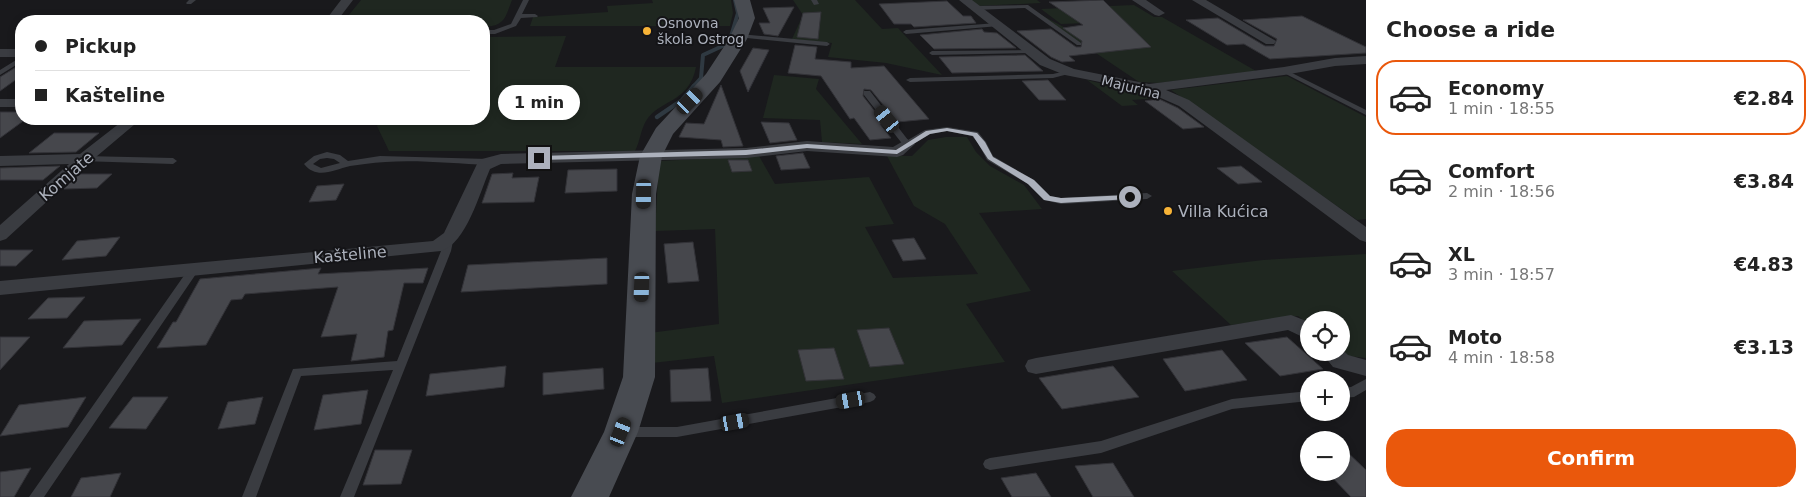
<!DOCTYPE html>
<meta charset="utf-8">
<style>
body{margin:0;font-family:"DejaVu Sans",sans-serif;background:#f2f2f2;color:#222;height:100vh;display:flex;flex-direction:column;font-size:19px;white-space:nowrap}
*{box-sizing:border-box;margin:0}
p{font-size:16px;color:#767676}
.icon{flex:none;width:28px;height:28px;fill:none;stroke:currentColor;stroke-width:2;stroke-linecap:round;stroke-linejoin:round}
.map{position:relative;flex:1;overflow:hidden}
.details{display:flex;flex-direction:column;background:#fff;width:450px}
.details>*{flex:none}
.guide{position:absolute;left:15px;top:15px;width:475px;height:110px;border-radius:20px;box-shadow:0 2px 8px #0003;display:grid;align-content:center;height:110px;padding:0 20px;background:#fff}
.buttons{position:absolute;left:1300px;top:311px;display:grid;gap:10px}
.buttons a{display:grid;place-items:center;width:50px;height:50px;border-radius:50%;background:#fff;box-shadow:0 2px 8px #0003;font-size:25px}
.end{position:absolute;width:22px;height:22px;margin:-11px;border:6px solid #acb1bc;background:#111;box-shadow:0 0 0 2px #111}
.from{border-radius:50%}
.bubble{position:absolute;height:35px;border-radius:18px;background:#fff;box-shadow:0 2px 8px #0003;font-size:16px;font-weight:700;line-height:35px;text-align:center}
.car{position:absolute;width:15px;height:30px;margin:-15px -8px;border-radius:6px;box-shadow:0 0 4px 1px #0007;background:linear-gradient(#222 24%,#8ab4d8 0 40%,#222 0 76%,#8ab4d8 0 86%,#222 0)}
.guide b{display:flex;align-items:center;gap:18px;height:48px;font-size:19px}
.guide b+b{border-top:1px solid #e0e0e0}
.guide i{width:12px;height:12px;background:#222}
ul{padding:0;list-style:none}
li{display:flex;align-items:center;gap:15px;height:75px;margin:0 10px 8px;padding:0 10px;border:2px solid transparent;border-radius:20px}
li div{flex:1}
li b{display:block;font-size:19px}
li em{font-style:normal;font-weight:700}
li.selected{border-color:#ea580c}
li>.icon{width:45px;height:45px;stroke-width:1.5}
h2{padding:0 20px;font-size:22px;line-height:60px}
.primary-button{display:flex;gap:10px;margin-top:auto;padding:10px 20px}
.primary-button a{flex:1;height:58px;border-radius:20px;background:#ea580c;color:#fff;font-size:20px;font-weight:700;line-height:58px;text-align:center}
main{display:flex;flex:1;min-height:0}
.map>svg:first-child{display:block}
</style>
<main>
<div class="map">
<svg width="1366" height="497" viewBox="0 0 1366 497">
<rect width="100%" height="100%" fill="#19191c"/>
<path fill="#1f2720" d="M361,0H512C505,18 505,26 484,27V21H344Z
M652,0H731L733,13L730,26H530L533,17L608,12L607,6L653,3Z
M793,0H855L882,29L898,28L942,75L886,63L828,57L832,43L792,39L803,15Z
M969,0H1037L1041,3L976,6Z
M1134,5L1154,17H1162L1256,71L1158,83L1139,82L1032,10L1086,39L1087,23L1061,24L1041,9Z
M566,36L555,67H696C689,104 659,99 646,121C641,129 640,141 635,151H389L377,126L381,119H484V37Z
M774,75L819,79L816,89L862,144L822,142L820,120L763,118Z
M1287,76L1366,117V219L1357,220L1171,90Z
M1087,80L1160,98L1132,100L1138,105L1122,106Z
M946,137H967L976,152L990,166L1024,185L1042,209L979,213L1031,291L966,304L1005,362L722,403L714,356L652,363L649,333L719,324L715,229L655,231L659,161L759,156L775,184L869,177L894,224L865,227L893,278L978,274L945,224L914,206L887,156H912L928,140Z
M1366,254V358L1348,356L1341,350V320H1309V325L1298,316L1231,325L1172,271L1263,260Z"/>
<g fill="none" stroke-linecap="round" stroke-linejoin="round">
<path stroke="#2f3941" stroke-width="4" d="M693,87L701,78L703,55L729,43L738,13L735,0"/>
<path stroke="#2f3941" stroke-width="4.5" d="M657,117L682,100L694,86"/>
</g>
<path fill="#46474c" stroke="#333338" d="M1103,0L1151,47L1069,56L1075,61L1062,62L1051,57L1017,31L1051,29L1076,47H1081L1082,41L1063,28L1083,25L1049,2Z
M947,1L963,16H971L976,23L914,27L911,24H894L879,4Z
M794,7L778,36L764,34L759,23H770L763,8Z
M821,12L818,39L797,37L803,13Z
M1302,16L1366,47V53L1270,59L1244,44L1227,45L1186,20L1218,18L1265,46H1274L1277,39L1243,20Z
M982,29L984,32L997,33L1016,48L934,49L920,35Z
M795,45L817,47L815,59L851,62V68L884,66L929,119L897,122L871,90L864,89L863,96L884,123L880,124L891,138L870,140L854,118L850,119L821,76L788,73Z
M753,48L769,50L748,92L740,71Z
M1025,55L1043,71L952,73L939,57Z
M21,64V76L0,91V77Z
M1048,80L1066,100H1039L1022,81Z
M721,85L743,146L723,147L721,140L679,137L686,123L704,124Z
M1159,99L1178,108L1204,127L1183,129L1145,101Z
M0,112H21V119H26L0,138Z
M761,122L789,123L797,140L770,143Z
M54,133H99L76,152L29,153Z
M803,153L810,168L781,170L776,156Z
M728,160H748L752,171L732,172Z
M60,166L43,180H0V168Z
M1241,166L1262,182L1238,184L1217,168Z
M617,169V191L565,193L568,170Z
M513,173L512,178L539,177L534,202L482,203L492,174Z
M79,174H112L97,188L64,189Z
M344,184L336,200L309,202L317,186Z
M120,237L106,256L62,260L77,241Z
M914,238L926,259L903,261L892,240Z
M693,242L699,281L668,283L664,244Z
M0,250H33L16,266H0Z
M607,258V284L461,292L468,265Z
M321,268L318,274L428,268L423,283H404L393,330L388,331L384,357L351,361L357,334L321,337L338,287L245,294L242,299L231,300L206,345L157,348L173,322H176L200,279Z
M85,297L67,318L28,319L48,298Z
M141,319L122,345L63,348L84,321Z
M889,328L904,364L870,367L857,330Z
M0,337H30L0,370Z
M1287,337L1323,369L1280,376L1245,343Z
M834,348L844,379L806,381L798,350Z
M1222,350L1247,380L1185,391L1163,359Z
M506,366L504,387L426,396L430,374Z
M1113,366L1139,397L1062,409L1039,378Z
M603,368L604,389L543,395V373Z
M708,368L711,401L671,402L670,370Z
M368,390L361,424L314,430L323,395Z
M86,397L68,427L0,436L19,405Z
M133,397H168L146,429L109,428Z
M263,397L255,424L218,429L228,402Z
M1341,446L1366,470V497H1351L1327,472H1341Z
M375,450H412L401,484L363,485Z
M1113,463L1134,497H1093L1075,466Z
M31,468L14,497H0V472Z
M121,473L110,497H71L81,478Z
M1036,473L1051,497H1012L1001,478Z"/>
<g fill="none" stroke-linecap="round" stroke-linejoin="round">
<path fill="#3a3c41" fill-rule="evenodd" d="M189,0H196L191,4H187L186,3Z
M523,0H529L522,14H535L538,16L537,17L521,18L516,26L495,34H484V30H494L511,24Z
M811,0H817L819,4L814,5Z
M1028,5L1081,43V45H1077L1025,8L975,10L972,8L975,6Z
M997,23L999,24V26L906,34L903,32L906,30Z
M739,34L827,42L830,44L827,46L737,37L736,36Z
M1033,50L1034,51L1031,53L932,55L929,53L932,51Z
M21,57V62L0,75V70Z
M1070,70L1072,71V73L1053,78L910,82L906,80L910,78L1053,74Z
M1282,70H1286L1366,110V115L1282,72Z
M864,91H870L908,140L925,130L947,127L978,132L986,142L993,156L1034,180L1050,196L1061,198L1147,193L1152,196L1147,199L1061,204L1044,200L1028,184L987,160L978,143L972,136L947,131L930,134L910,146H904L864,95Z
M327,152L340,155L348,161L380,156L488,159L492,162L488,165C449,163 403,158 365,164C360,165 355,165 350,166C333,170 317,180 304,164L314,156ZM327,158L334,159L340,163L321,168L313,164L320,159Z
M84,156L173,158L177,161L173,164L81,161V157Z
M448,238L453,241L451,251L354,497H340L393,370L301,376L256,497H242L293,369L397,361L441,251L443,241Z
M194,266L199,269L198,271L44,497H29L190,267Z
M1366,379V390L1354,397L1341,398V388L1351,387Z
M1309,391V401L1232,409L1101,453L990,470L985,468L983,464L985,460L990,458L1101,441L1232,399Z
M870,392L874,394L876,397L874,400L870,402L677,437H624L619,436L617,432L619,428L624,427H677Z"/>
<path fill="#3a3c41" fill-rule="evenodd" d="M341,0H353L337,21H325Z
M959,0H972L1050,59L1074,69L1149,84L1284,67L1335,58L1366,56V64L1335,66L1284,75L1166,90L1189,100L1366,227V242L1360,240L1179,106L1145,91L1065,75L1040,65Z
M1132,0H1146L1165,13L1159,16L1155,15Z
M1192,0H1206L1276,41L1274,44H1266Z
M0,49H21V57H0Z
M0,99H21V107H0Z
M125,119H141L90,162L6,239L0,241V225L69,164L0,166V156L80,154Z
M907,139L915,144L903,155L897,157L807,151L746,158L501,164L490,169C480,192 466,244 441,251L0,295V281L433,241L444,233L477,164L482,159L501,154L746,148L807,141L893,147Z
M1291,315L1309,322V340L1288,330L1036,374L1028,372L1025,366L1028,360L1036,358Z
M1341,348L1348,355L1366,360V376L1333,367L1321,352H1341Z"/>
<path fill="#484b51" fill-rule="evenodd" d="M734,0H750L755,18L747,39L720,82L673,134L662,156L656,194L655,377L638,432L609,497H571L604,432L623,377L632,194L640,156L656,128L706,74L729,39L739,18Z"/>
</g>
<path fill="#acb1bc" d="M947,128L977,133L985,142L993,157L1034,180L1050,196L1061,198L1130,195L1134,197L1130,199L1061,203L1044,200L1028,184L988,159L973,136L947,131L930,134L897,154L807,148L746,155L539,160L535,158L539,156L746,150L807,144L896,150L926,131Z"/>
<g fill="#f7b337" stroke="#141417" stroke-width="2">
<circle cx="647" cy="31" r="5"/>
<circle cx="1168" cy="211" r="5"/>
</g>
<g text-anchor="middle" stroke-width="4" stroke-linejoin="round" paint-order="stroke">
<g font-size="14" fill="#acb1bc" stroke="#141417" text-anchor="start">
<text x="657" y="28">Osnovna<tspan x="657" dy="16">škola Ostrog</tspan></text>
</g>
<g font-size="14" fill="#acb1bc" stroke="#141417">
<text transform="translate(1131 87) rotate(14)" y="5">Majurina</text>
</g>
<g font-size="16" fill="#acb1bc" stroke="#141417">
<text transform="translate(66 176) rotate(-41)" y="6">Komjate</text>
<text transform="translate(350 254) rotate(-5)" y="6">Kašteline</text>
</g>
<g font-size="16" fill="#acb1bc" stroke="#141417" text-anchor="start">
<text x="1178" y="217">Villa Kućica</text>
</g>
</g>
</svg>
<div class="buttons">
<a><svg class="icon" aria-label="locate" viewBox="0 0 24 24"><circle cx="12" cy="12" r="6"/><path d="M12 2v4M12 18v4M2 12h4M18 12h4"/></svg></a>
<a>+</a>
<a>−</a>
</div>
<i class="end from" style="left:1130px;top:197px"></i>
<i class="end" style="left:539px;top:158px"></i>
<div class="bubble" style="left:498px;top:85px;width:82px">1 min</div>
<i class="car" style="left:690px;top:101px;rotate:45deg"></i>
<i class="car" style="left:887px;top:119px;rotate:321deg"></i>
<i class="car" style="left:644px;top:194px;rotate:181deg"></i>
<i class="car" style="left:642px;top:287px;rotate:182deg"></i>
<i class="car" style="left:851px;top:400px;rotate:260deg"></i>
<i class="car" style="left:735px;top:422px;rotate:80deg"></i>
<i class="car" style="left:621px;top:432px;rotate:22deg"></i>
<div class="guide">
<b><i class="from"></i>Pickup</b>
<b><i></i>Kašteline</b>
</div>
</div>
<section class="details">
<h2>Choose a ride</h2>
<ul>
<li class="selected"><svg class="icon" aria-label="car" viewBox="0 0 24 24"><path d="M5 17H2v-5l4-1 3-4h7l3 4 3 1v5h-3M9 17h6M6 11h13"/><circle cx="7" cy="17" r="2"/><circle cx="17" cy="17" r="2"/></svg><div><b>Economy</b><p>1 min · 18:55</p></div><em>€2.84</em></li>
<li><svg class="icon" aria-label="car" viewBox="0 0 24 24"><path d="M5 17H2v-5l4-1 3-4h7l3 4 3 1v5h-3M9 17h6M6 11h13"/><circle cx="7" cy="17" r="2"/><circle cx="17" cy="17" r="2"/></svg><div><b>Comfort</b><p>2 min · 18:56</p></div><em>€3.84</em></li>
<li><svg class="icon" aria-label="car" viewBox="0 0 24 24"><path d="M5 17H2v-5l4-1 3-4h7l3 4 3 1v5h-3M9 17h6M6 11h13"/><circle cx="7" cy="17" r="2"/><circle cx="17" cy="17" r="2"/></svg><div><b>XL</b><p>3 min · 18:57</p></div><em>€4.83</em></li>
<li><svg class="icon" aria-label="car" viewBox="0 0 24 24"><path d="M5 17H2v-5l4-1 3-4h7l3 4 3 1v5h-3M9 17h6M6 11h13"/><circle cx="7" cy="17" r="2"/><circle cx="17" cy="17" r="2"/></svg><div><b>Moto</b><p>4 min · 18:58</p></div><em>€3.13</em></li>
</ul>
<div class="primary-button"><a>Confirm</a></div>
</section>
</main>
